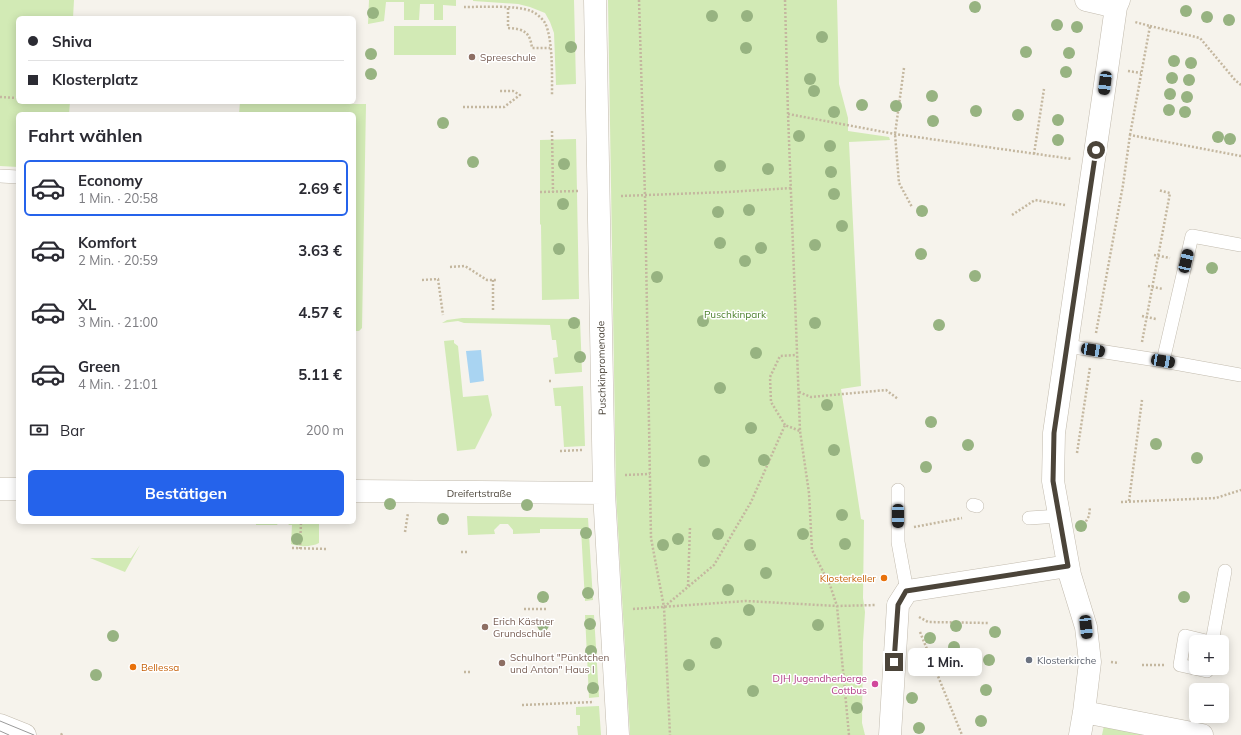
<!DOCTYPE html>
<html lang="de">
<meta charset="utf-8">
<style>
body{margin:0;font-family:Mulish,sans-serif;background:#f2f2f3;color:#2b2b33;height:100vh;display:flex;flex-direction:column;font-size:15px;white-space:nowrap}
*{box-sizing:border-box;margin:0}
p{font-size:13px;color:#7c7c81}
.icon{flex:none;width:22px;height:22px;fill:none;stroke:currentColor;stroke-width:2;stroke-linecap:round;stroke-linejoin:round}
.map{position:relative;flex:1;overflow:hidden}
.panel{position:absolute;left:16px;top:112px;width:340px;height:412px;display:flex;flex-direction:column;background:#fff;border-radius:6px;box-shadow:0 2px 10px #0003}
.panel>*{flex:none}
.hud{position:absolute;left:16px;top:16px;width:340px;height:88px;border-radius:6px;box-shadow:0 2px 10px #0003;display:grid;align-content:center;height:88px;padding:0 12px;background:#fff}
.tools{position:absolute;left:1189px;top:635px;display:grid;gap:8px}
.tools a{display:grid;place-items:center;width:40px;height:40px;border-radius:6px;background:#fff;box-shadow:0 2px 10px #0003;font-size:20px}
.end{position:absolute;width:18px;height:18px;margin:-9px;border:5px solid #4b4439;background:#fff;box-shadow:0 0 0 2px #fff}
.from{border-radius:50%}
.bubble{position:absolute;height:28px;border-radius:6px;background:#fff;box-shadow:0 2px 10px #0003;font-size:13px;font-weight:700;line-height:28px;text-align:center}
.car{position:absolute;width:12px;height:24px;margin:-12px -6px;border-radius:5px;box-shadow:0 0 3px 1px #0007;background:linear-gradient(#222 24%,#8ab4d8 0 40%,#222 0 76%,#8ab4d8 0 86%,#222 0)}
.hud b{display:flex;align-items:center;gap:14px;height:38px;font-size:15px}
.hud b+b{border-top:1px solid #e1e1e2}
.hud i{width:10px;height:10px;background:#2b2b33}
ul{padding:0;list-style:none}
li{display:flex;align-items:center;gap:12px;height:56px;margin:0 8px 6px;padding:0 4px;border:2px solid transparent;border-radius:6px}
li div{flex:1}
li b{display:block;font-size:15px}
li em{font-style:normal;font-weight:700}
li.selected{border-color:#2563eb}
li>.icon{width:36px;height:36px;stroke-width:1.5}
h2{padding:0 12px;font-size:18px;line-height:48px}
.pay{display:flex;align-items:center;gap:10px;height:44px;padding:0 12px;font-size:15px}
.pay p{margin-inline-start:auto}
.primary-button{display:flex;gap:8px;margin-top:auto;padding:8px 12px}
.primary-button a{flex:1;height:46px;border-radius:6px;background:#2563eb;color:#fff;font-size:16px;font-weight:700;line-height:46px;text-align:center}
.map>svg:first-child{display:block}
</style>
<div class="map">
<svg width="1241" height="735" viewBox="0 0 1241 735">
<rect width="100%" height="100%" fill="#f6f3ec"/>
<path fill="#d2eab5" d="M0,0H74L73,18H18V102H70L69,114H18V167L0,166Z
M369,0H456V6L443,5V20H434V4H420L419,20H404V2H386L384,21L368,24Z
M473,0H574L576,84L556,85L554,33L550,22L545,13L530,7L518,4L473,1Z
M608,0H837L839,84L848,118V131L889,137L890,140L849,142L861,386L841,389L861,519L864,520L863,598L865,612L863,642L862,723L865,735H630L616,494Z
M394,26H456V55H394Z
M240,102H346V104H366L362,328L359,331H354V114H239Z
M576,139L579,299L542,300L541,225L540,224V140Z
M462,318L580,319L582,372L555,374L553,358L558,357L556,340H552L550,325L464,323L458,321L442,323L447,320Z
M454,340V343L458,346L463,397L488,395L492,415L475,449L457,451L444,341Z
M583,386L585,446L564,447L561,406H555L553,388Z
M467,516L588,518L593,600L585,601L581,529H540V533L513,534V530L508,524H500L494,530L495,534L468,535Z
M256,522H279L277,525H256Z
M287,522H319V543C312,547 299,547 291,544L292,525H289Z
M140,545L125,572L90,558H131Z
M585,615H594L599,697L589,698Z
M599,706L601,735H578L577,726H580V715H576V707Z
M1105,721L1178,735H1102Z"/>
<path fill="#a9d4f2" d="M481,350L484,381L470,383L466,351Z"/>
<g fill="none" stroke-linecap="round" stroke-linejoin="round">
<defs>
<path id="lane" d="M0,176L18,177
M1067,346L1163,361L1241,375
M1163,361L1192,236L1241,245
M898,490V542L907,591
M973,505L977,506
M1029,518L1059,516
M1212,642L1225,571
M1207,668V671L1180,665L1185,636L1210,642"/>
<path id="street" d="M595,0L604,493L618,735
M1086,0L1116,7
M0,489H18
M354,491L604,493
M1084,712L1202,735
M0,725L25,735
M890,735L898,605L907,591L1068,566
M1080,735L1084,712L1090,662L1086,627L1070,575L1053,481L1054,433L1103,98L1116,7L1119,0"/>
</defs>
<use href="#lane" stroke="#c2bbae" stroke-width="14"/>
<use href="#street" stroke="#c2bbae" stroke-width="23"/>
<path stroke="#c4b79f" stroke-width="2.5" stroke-dasharray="2 2" stroke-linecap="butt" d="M639,0L645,196L651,538L664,607L670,735
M785,0L788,114L800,431L809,493L812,550L830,585L837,606L849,735
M464,7C481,7 516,5 531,11C536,13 542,18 545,23C553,38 552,77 552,95
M508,8V28C524,29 530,32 532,48H550
M1150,26L1200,38L1235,80L1241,85
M904,68L895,134L899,183L912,207
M1128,71L1141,73
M0,97L18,98
M39,103V102
M463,107H504L520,95L513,91H499
M788,114L895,134L1072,159
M552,131L553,192
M1130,135L1150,26L1135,22
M1034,154L1044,89
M540,192L578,191
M621,196L727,192L791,188
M1012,215L1035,200L1065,205
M1154,255L1170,258
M450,267L465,266L487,280H496
M422,280L438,279L443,315
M493,280V312
M1148,286L1163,289
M1142,316L1156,319
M1096,333L1123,185L1130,135L1241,156
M1142,342L1170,193L1158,190
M549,381H552
M799,392L811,397L886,390L898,399
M785,425L771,402L770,377L780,356L796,355
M560,451L582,450
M1077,453L1090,367
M625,475L650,474
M1129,501L1142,400
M1121,502L1216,498L1241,490
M1084,525L1089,516L1090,507
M914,527L962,518
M405,532L408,513
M292,548L327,549
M300,549L301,522
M461,552H469
M688,586L690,527
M664,607L714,565L751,502L785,425L800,431
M524,609H548
M633,609L746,601L837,606L876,605
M919,617L928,622L989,623
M920,632L962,735
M1111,662L1119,663
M1142,665H1164
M464,672H472
M522,705L594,702
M61,735L63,732"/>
<use href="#lane" stroke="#fff" stroke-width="13"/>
<use href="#street" stroke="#fff" stroke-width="22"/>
<path stroke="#9a9a9a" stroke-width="1" d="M0,721L34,735
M0,731L9,735"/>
</g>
<g fill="#97b381">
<circle cx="975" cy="7" r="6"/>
<circle cx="1186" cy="11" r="6"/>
<circle cx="373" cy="13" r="6"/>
<circle cx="712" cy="16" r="6"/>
<circle cx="747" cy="16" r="6"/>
<circle cx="1207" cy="17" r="6"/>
<circle cx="1229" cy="20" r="6"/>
<circle cx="1057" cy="25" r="6"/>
<circle cx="1077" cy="27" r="6"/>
<circle cx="822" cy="37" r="6"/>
<circle cx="571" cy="47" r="6"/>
<circle cx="746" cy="48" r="6"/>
<circle cx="1026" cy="52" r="6"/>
<circle cx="1069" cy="53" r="6"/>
<circle cx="371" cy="54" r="6"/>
<circle cx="1174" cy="61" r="6"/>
<circle cx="1191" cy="63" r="6"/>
<circle cx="1066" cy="72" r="6"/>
<circle cx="371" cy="74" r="6"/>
<circle cx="1172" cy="78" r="6"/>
<circle cx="810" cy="79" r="6"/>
<circle cx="1189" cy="80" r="6"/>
<circle cx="814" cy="91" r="6"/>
<circle cx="1170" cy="94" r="6"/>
<circle cx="932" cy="96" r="6"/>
<circle cx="1187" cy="97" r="6"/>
<circle cx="862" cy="105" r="6"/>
<circle cx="896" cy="106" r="6"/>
<circle cx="1169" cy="110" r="6"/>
<circle cx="976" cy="111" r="6"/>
<circle cx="834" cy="112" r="6"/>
<circle cx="1185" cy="112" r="6"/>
<circle cx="1018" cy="115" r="6"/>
<circle cx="1058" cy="120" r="6"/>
<circle cx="933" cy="121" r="6"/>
<circle cx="443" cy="123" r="6"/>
<circle cx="799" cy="136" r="6"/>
<circle cx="1218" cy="137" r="6"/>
<circle cx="1230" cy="139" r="6"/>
<circle cx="1058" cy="140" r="6"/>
<circle cx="830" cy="146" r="6"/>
<circle cx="473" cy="162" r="6"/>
<circle cx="564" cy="164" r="6"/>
<circle cx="720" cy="166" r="6"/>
<circle cx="768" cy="169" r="6"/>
<circle cx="831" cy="172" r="6"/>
<circle cx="834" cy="194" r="6"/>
<circle cx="563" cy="204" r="6"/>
<circle cx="749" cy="210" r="6"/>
<circle cx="922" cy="211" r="6"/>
<circle cx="718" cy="212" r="6"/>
<circle cx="842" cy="226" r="6"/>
<circle cx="720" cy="243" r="6"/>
<circle cx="815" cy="245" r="6"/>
<circle cx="761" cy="248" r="6"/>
<circle cx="559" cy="249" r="6"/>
<circle cx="921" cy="254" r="6"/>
<circle cx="745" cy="261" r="6"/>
<circle cx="1212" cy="268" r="6"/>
<circle cx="975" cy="276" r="6"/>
<circle cx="657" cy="277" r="6"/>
<circle cx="703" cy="321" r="6"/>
<circle cx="574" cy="323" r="6"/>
<circle cx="815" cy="323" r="6"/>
<circle cx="939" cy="325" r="6"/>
<circle cx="756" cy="353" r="6"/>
<circle cx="580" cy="357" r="6"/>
<circle cx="720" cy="388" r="6"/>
<circle cx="827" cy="405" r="6"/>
<circle cx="931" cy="422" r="6"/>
<circle cx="751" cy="428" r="6"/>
<circle cx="1156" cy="444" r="6"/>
<circle cx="968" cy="445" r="6"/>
<circle cx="834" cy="450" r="6"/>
<circle cx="1197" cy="458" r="6"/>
<circle cx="764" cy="460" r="6"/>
<circle cx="704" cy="461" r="6"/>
<circle cx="926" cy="467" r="6"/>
<circle cx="390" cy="504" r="6"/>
<circle cx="527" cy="505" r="6"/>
<circle cx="842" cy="515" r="6"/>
<circle cx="443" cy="519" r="6"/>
<circle cx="1081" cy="526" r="6"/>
<circle cx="586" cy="533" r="6"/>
<circle cx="718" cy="534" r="6"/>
<circle cx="803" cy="534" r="6"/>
<circle cx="297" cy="539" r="6"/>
<circle cx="678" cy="539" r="6"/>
<circle cx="845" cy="544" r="6"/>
<circle cx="663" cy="545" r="6"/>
<circle cx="750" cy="545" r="6"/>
<circle cx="766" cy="573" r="6"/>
<circle cx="728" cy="590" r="6"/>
<circle cx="588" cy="593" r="6"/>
<circle cx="543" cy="597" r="6"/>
<circle cx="1184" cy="597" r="6"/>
<circle cx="749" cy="610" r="6"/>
<circle cx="590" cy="624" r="6"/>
<circle cx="543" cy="625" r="6"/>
<circle cx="818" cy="625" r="6"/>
<circle cx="956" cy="626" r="6"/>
<circle cx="995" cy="632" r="6"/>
<circle cx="113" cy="636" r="6"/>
<circle cx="930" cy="638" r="6"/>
<circle cx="716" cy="643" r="6"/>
<circle cx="954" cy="647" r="6"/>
<circle cx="591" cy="651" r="6"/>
<circle cx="989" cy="660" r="6"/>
<circle cx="689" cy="665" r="6"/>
<circle cx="96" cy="675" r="6"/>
<circle cx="593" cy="688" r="6"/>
<circle cx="986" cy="690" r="6"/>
<circle cx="753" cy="691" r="6"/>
<circle cx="912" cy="698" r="6"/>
<circle cx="857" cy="708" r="6"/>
<circle cx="981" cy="721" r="6"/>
<circle cx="919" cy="728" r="6"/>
</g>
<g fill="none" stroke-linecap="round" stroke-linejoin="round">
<path stroke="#4b4439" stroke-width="5" d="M894,662L898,605L906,591L1068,566L1053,481L1054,433L1096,150"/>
</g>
<g fill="#8d6e63" stroke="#fff" stroke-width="1.5">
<circle cx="472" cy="57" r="4"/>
<circle cx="485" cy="627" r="4"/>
<circle cx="502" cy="663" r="4"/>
</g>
<g fill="#e8710a" stroke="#fff" stroke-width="1.5">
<circle cx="884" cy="578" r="4"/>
<circle cx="133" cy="667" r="4"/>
</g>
<circle fill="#6b7280" stroke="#fff" stroke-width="1.5" cx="1029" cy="660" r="4"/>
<circle fill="#d1479c" stroke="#fff" stroke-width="1.5" cx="875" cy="684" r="4"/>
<g text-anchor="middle" stroke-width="3" stroke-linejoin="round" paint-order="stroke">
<g font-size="10" fill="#785e54" stroke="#fff" text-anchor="start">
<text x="480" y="61">Spreeschule</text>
<text x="493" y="625">Erich Kästner<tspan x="493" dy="12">Grundschule</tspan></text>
<text x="510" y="661">Schulhort "Pünktchen<tspan x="510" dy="12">und Anton" Haus I</tspan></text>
</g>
<g font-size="10" fill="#4a7f2a" stroke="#fff">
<text x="735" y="318">Puschkinpark</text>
</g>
<g font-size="10" fill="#4b4439" stroke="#fff">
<text transform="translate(601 368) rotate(-91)" y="4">Puschkinpromenade</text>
<text x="479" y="497">Dreifertstraße</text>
</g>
<g font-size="10" fill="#c56008" stroke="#fff" text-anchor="end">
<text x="876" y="582">Klosterkeller</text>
<text x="141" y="671" text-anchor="start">Bellessa</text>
</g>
<g font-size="10" fill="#5b616d" stroke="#fff" text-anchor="start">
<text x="1037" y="664">Klosterkirche</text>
</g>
<g font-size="10" fill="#b23c85" stroke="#fff" text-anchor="end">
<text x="867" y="682">DJH Jugendherberge<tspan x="867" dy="12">Cottbus</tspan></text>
</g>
</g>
</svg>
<div class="tools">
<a>+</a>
<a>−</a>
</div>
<i class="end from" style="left:1096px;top:150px"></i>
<i class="end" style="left:894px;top:662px"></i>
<div class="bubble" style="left:908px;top:648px;width:74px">1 Min.</div>
<i class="car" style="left:1105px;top:83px;rotate:187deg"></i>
<i class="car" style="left:1186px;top:261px;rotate:13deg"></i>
<i class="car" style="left:1093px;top:350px;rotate:99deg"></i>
<i class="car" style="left:1163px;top:361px;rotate:100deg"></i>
<i class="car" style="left:898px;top:516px;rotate:180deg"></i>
<i class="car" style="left:1086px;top:627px;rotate:174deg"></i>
<div class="hud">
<b><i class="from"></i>Shiva</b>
<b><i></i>Klosterplatz</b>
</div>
<section class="panel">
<h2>Fahrt wählen</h2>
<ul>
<li class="selected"><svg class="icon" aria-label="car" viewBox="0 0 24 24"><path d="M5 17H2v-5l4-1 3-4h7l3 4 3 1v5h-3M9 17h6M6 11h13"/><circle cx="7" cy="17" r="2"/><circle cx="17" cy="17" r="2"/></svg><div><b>Economy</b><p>1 Min. · 20:58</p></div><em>2.69 €</em></li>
<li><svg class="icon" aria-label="car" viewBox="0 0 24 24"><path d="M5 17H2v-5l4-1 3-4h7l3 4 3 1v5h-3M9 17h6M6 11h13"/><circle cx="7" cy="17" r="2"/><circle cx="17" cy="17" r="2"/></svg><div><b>Komfort</b><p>2 Min. · 20:59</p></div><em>3.63 €</em></li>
<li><svg class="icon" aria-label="car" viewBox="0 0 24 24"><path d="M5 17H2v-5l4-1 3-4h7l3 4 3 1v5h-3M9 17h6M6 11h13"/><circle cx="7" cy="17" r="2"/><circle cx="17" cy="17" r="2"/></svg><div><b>XL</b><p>3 Min. · 21:00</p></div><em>4.57 €</em></li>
<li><svg class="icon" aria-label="car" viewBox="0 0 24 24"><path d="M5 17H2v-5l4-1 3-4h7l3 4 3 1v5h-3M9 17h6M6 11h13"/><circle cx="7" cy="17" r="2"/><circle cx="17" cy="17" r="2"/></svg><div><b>Green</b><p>4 Min. · 21:01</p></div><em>5.11 €</em></li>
</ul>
<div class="pay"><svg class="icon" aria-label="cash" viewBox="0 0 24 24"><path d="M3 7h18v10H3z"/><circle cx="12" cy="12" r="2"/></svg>Bar<p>200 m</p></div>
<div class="primary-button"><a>Bestätigen</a></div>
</section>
</div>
